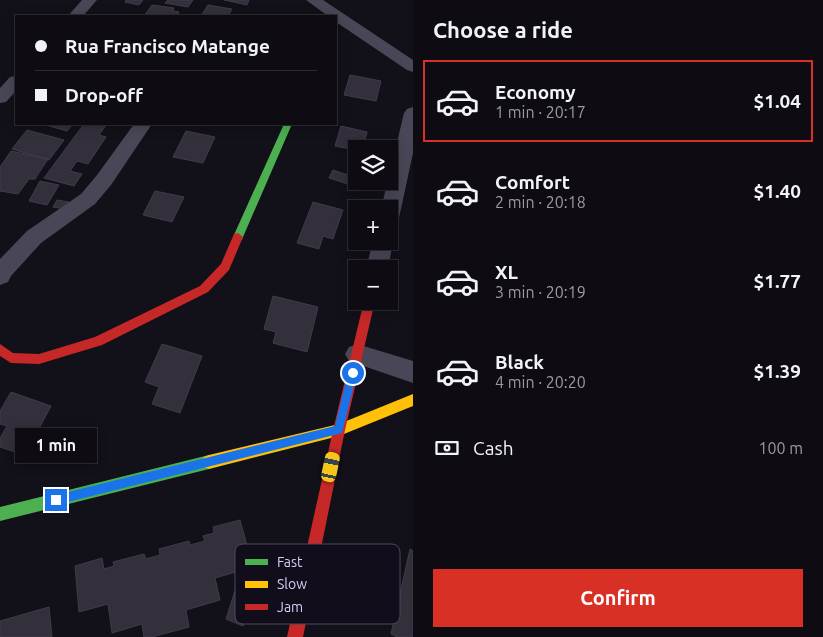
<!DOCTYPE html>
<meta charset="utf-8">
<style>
body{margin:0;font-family:Ubuntu,sans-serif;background:#1c1a20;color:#f1f3f6;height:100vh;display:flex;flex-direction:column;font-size:19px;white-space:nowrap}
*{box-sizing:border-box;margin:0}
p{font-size:16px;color:#9b9b9f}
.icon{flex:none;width:28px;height:28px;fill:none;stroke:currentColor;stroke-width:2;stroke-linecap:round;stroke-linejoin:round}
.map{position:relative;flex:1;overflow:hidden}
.side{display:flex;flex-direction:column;background:#0e0c12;width:410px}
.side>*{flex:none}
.banner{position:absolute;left:15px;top:15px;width:322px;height:110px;border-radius:0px;box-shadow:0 2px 12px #0003,0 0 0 1px #2e2c32;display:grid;align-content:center;height:110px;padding:0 20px;background:#0e0c12}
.fabs{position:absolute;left:348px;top:140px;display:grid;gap:10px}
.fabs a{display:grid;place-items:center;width:50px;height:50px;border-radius:0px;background:#0e0c12;box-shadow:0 2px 12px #0003,0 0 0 1px #2e2c32;font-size:25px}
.end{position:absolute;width:22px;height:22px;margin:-11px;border:6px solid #1a73e8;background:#fff;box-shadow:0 0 0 2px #fff}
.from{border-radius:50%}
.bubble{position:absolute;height:35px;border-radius:0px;background:#0e0c12;box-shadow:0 2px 12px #0003,0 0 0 1px #2e2c32;font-size:16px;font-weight:600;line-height:35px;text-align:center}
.car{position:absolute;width:15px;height:30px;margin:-15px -8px;border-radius:6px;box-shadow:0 0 4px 1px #0007;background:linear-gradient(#f5c518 24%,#345 0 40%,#f5c518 0 76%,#345 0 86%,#f5c518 0)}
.banner b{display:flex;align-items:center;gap:18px;height:48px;font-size:19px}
.banner b+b{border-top:1px solid #2e2c32}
.banner i{width:12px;height:12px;background:#f1f3f6}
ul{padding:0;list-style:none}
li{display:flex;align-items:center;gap:15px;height:82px;margin:0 10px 8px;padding:0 10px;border:2px solid transparent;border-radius:0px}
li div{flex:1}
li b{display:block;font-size:19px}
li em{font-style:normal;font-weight:600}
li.active{border-color:#d93025}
li>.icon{width:45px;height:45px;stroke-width:1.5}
h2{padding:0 20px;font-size:22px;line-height:60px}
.pay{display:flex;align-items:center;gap:12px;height:55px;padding:0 20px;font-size:19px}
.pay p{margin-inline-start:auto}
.primary-button{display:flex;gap:10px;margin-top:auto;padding:10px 20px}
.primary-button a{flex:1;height:58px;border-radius:0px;background:#d93025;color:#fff;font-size:20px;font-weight:600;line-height:58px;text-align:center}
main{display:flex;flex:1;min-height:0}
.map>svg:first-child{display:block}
</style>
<main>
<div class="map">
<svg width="413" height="637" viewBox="0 0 413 637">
<rect width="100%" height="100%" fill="#121018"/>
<path fill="#33303c" stroke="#403b4b" d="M126,0H143L139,5L125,2Z
M168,0H193L188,7L165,3Z
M224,0H249L247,5Z
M152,5L174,8L173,11L179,12L177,16H144Z
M208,5L232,9L228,16H201Z
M350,75L381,81L376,101L344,95Z
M42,124H73L67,131Z
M84,124H107L99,135L106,137L88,164L77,161L70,171L82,174L74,186L44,178Z
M341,126L367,132L363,149H356V150L335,146Z
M27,130L64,140L49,160L12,149Z
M186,131L215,137L203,163L173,157Z
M11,151L48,159L35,179H29L18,194L0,191V167Z
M333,170L354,177L351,185L329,178Z
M40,181L59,185L47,205L29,201Z
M155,191L184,197L172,222L143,215Z
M57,200L69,202L65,209L53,207Z
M313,202L343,210L333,239L323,236L319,249L297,243Z
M273,296L318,307L307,352L273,343L276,332L264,329Z
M162,344L202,356L180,413L152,404L159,387L145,382Z
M11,392L51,406L25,455L0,447V438L7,426L0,424V411Z
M240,520L253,567L215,578L220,600L186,610L189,627L152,637H144L142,624L112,633L108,604L79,612L75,566L102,558L104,569L114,566L113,562L144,554L146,559L160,555L159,549L189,541L190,545L205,541L203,536L214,533L213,527Z
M410,549L413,551V637H397L391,634Z
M241,572L257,579L243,626L226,619Z
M49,607L52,637H0V621Z"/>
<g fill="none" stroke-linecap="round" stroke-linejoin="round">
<path fill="#494657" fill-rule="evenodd" d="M82,0H97L83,16H68Z
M306,0H323L413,60V72L407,70L336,22V16H328Z
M16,76V91L6,102L0,103V88L10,77Z
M413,107V153L399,218L396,223L389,226V209H381L404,113L407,109Z
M134,124H152L111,185L95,204L41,243L11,276L8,282L0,285V259L27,231L81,194L97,175Z
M389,235L393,241L388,269H366L373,241H389Z
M357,344L413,361V383L349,361L345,354L349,347Z"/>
<path fill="#4caf50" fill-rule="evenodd" d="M284,124H292L243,237L242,240H234L233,237Z
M209,455L214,457L216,462L214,467L209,469L0,521V507Z"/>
<path fill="#ffc107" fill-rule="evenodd" d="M413,394V406L339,436L209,469L204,467L202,462L204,457L209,455L339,424Z"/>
<path fill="#c62828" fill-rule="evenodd" d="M238,233L243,237L229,270L208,292L102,345L39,364L11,363L0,356V344L13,353L39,354L95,337L200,286L221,264L234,234Z
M364,301H375L345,430L303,637H287L333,430Z"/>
</g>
<path fill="#1a73e8" d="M353,369L357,373L342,433L56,505L53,503L52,500L56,495L335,426L348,373Z"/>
<rect x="235" y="544" width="165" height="80" rx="8" fill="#110d1b" stroke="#4d475e" stroke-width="1"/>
<rect x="245" y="559" width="23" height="6" fill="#4caf50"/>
<rect x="245" y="581" width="23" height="7" fill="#ffc107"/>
<rect x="245" y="604" width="23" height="6" fill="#c62828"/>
<g font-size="14" fill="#d8cdf9">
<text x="277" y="567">Fast</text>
<text x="277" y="589">Slow</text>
<text x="277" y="612">Jam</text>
</g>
</svg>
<div class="fabs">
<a><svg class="icon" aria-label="layers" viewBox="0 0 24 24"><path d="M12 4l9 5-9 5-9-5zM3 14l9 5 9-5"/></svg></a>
<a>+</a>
<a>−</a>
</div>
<i class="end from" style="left:353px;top:373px"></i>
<i class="end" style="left:56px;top:500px"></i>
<div class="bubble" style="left:15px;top:428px;width:82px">1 min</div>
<i class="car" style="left:331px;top:467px;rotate:12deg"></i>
<div class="banner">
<b><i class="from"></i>Rua Francisco Matange</b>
<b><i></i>Drop-off</b>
</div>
</div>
<section class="side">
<h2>Choose a ride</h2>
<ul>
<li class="active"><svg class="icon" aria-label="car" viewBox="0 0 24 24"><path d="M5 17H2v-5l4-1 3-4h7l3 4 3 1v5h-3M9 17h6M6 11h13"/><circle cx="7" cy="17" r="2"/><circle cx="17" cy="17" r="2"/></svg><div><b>Economy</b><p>1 min · 20:17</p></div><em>$1.04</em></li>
<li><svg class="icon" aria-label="car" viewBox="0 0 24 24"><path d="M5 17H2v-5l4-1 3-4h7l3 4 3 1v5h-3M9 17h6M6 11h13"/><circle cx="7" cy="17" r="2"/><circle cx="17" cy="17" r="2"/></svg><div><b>Comfort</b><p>2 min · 20:18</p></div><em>$1.40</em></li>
<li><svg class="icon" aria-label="car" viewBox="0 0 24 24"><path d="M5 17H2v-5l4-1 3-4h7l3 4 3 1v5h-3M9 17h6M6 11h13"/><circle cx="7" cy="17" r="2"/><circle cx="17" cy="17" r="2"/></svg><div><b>XL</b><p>3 min · 20:19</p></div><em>$1.77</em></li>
<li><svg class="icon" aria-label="car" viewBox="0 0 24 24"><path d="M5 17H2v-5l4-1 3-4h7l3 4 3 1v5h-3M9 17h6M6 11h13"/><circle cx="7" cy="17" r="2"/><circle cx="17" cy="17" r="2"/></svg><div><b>Black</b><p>4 min · 20:20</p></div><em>$1.39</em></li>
</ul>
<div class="pay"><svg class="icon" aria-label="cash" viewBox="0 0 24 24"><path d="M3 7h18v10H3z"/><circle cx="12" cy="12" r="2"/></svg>Cash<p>100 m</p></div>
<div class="primary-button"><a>Confirm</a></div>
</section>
</main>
